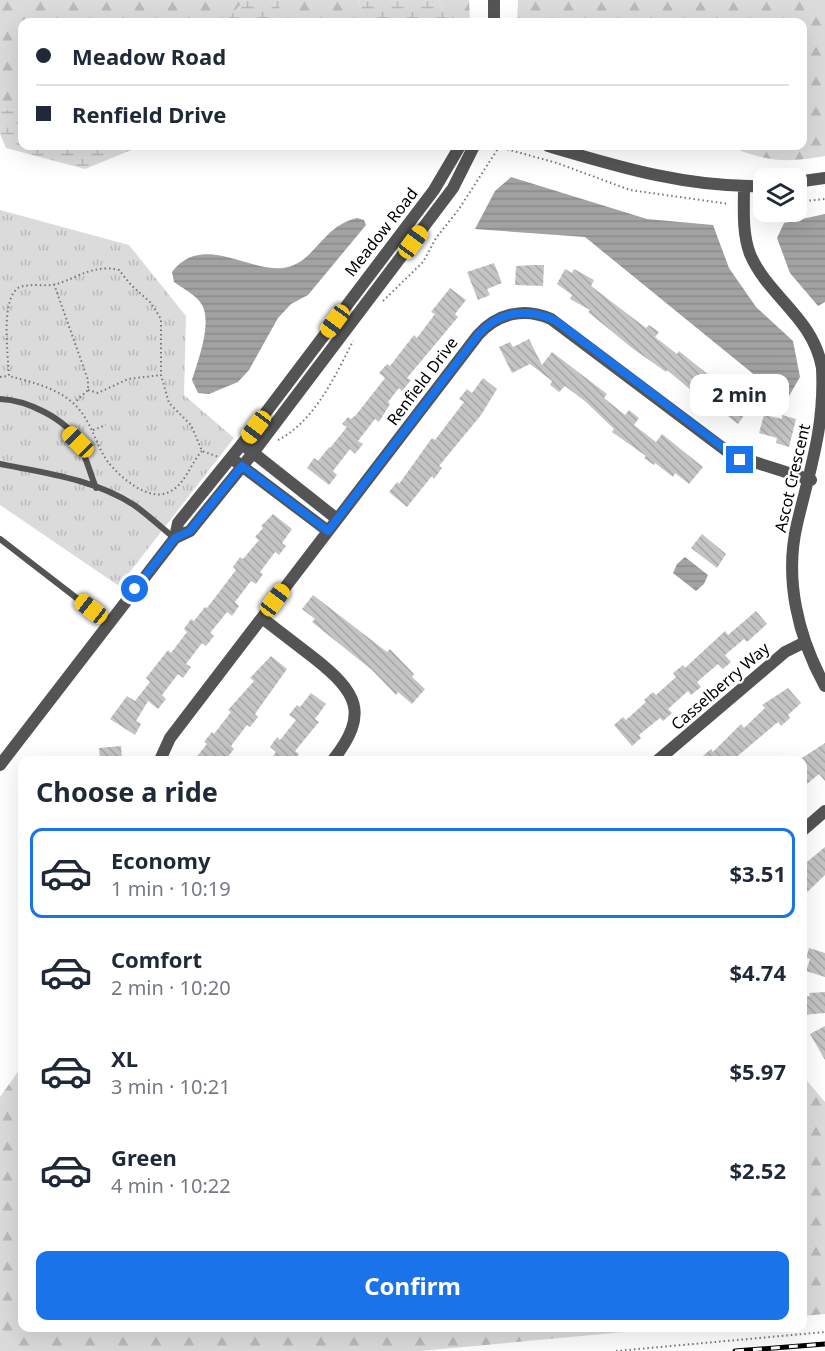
<!DOCTYPE html>
<meta charset="utf-8">
<style>
body{margin:0;font-family:"Noto Sans",sans-serif;background:#f6f6f7;color:#1f2937;height:100vh;display:flex;flex-direction:column;font-size:22px;white-space:nowrap}
*{box-sizing:border-box;margin:0}
p{font-size:20px;color:#747a83}
.icon{flex:none;width:33px;height:33px;fill:none;stroke:currentColor;stroke-width:2;stroke-linecap:round;stroke-linejoin:round}
.map{position:relative;flex:1;overflow:hidden}
.details{position:absolute;left:18px;top:756px;width:789px;height:576px;display:flex;flex-direction:column;background:#fff;border-radius:12px;box-shadow:0 6px 24px #0002}
.details>*{flex:none}
.guide{position:absolute;left:18px;top:18px;width:789px;height:132px;border-radius:12px;box-shadow:0 6px 24px #0002;display:grid;align-content:center;height:132px;padding:0 18px;background:#fff}
.buttons{position:absolute;left:753px;top:168px;display:grid;gap:12px}
.buttons a{display:grid;place-items:center;width:54px;height:54px;border-radius:12px;background:#fff;box-shadow:0 6px 24px #0002;font-size:30px}
.end{position:absolute;width:27px;height:27px;margin:-14px;border:8px solid #1a73e8;background:#fff;box-shadow:0 0 0 3px #fff}
.from{border-radius:50%}
.bubble{position:absolute;height:42px;border-radius:12px;background:#fff;box-shadow:0 6px 24px #0002;font-size:20px;font-weight:700;line-height:42px;text-align:center}
.car{position:absolute;width:18px;height:36px;margin:-18px -9px;border-radius:8px;box-shadow:0 0 4px 2px #0007;background:linear-gradient(#f5c518 24%,#345 0 40%,#f5c518 0 76%,#345 0 86%,#f5c518 0)}
.guide b{display:flex;align-items:center;gap:21px;height:57px;font-size:22px}
.guide b+b{border-top:2px solid #e0e1e3}
.guide i{width:15px;height:15px;background:#1f2937}
ul{padding:0;list-style:none}
li{display:flex;align-items:center;gap:18px;height:90px;margin:0 12px 9px;padding:0 6px;border:3px solid transparent;border-radius:12px}
li div{flex:1}
li b{display:block;font-size:22px}
li em{font-style:normal;font-weight:700}
li.selected{border-color:#1a73e8}
li>.icon{width:54px;height:54px;stroke-width:1.5}
h2{padding:0 18px;font-size:27px;line-height:72px}
.action{display:flex;gap:12px;margin-top:auto;padding:12px 18px}
.action a{flex:1;height:69px;border-radius:12px;background:#1a73e8;color:#fff;font-size:24px;font-weight:700;line-height:69px;text-align:center}
.map>svg:first-child{display:block}
</style>
<div class="map">
<svg width="825" height="1351" viewBox="0 0 825 1351">
<defs>
<pattern id="forest-firs" width="22" height="20" patternUnits="userSpaceOnUse" patternTransform="scale(1.5)"><rect width="22" height="20" fill="#dbdbdb"/><path d="M5 1l3.5 6h-7zM16 11l3.5 6h-7z" fill="#bababa"/></pattern>
<pattern id="wetland-marsh" width="20" height="14" patternUnits="userSpaceOnUse" patternTransform="scale(1.5)"><rect width="20" height="14" fill="#dbdbdb"/><path d="M1 5h8M5 5V1M11 12h8M15 12V8" fill="none" stroke="#bababa"/></pattern>
<pattern id="park-tufts" width="24" height="20" patternUnits="userSpaceOnUse" patternTransform="scale(1.5)"><rect width="24" height="20" fill="#dbdbdb"/><path d="M3 7l-1-3M5 7V3M7 7l1-3M15 17l-1-3M17 17v-4M19 17l1-3" fill="none" stroke="#bababa"/></pattern>
<pattern id="water-rules" width="6" height="5" patternUnits="userSpaceOnUse" patternTransform="scale(1.5)"><rect width="6" height="5" fill="#a2a2a2"/><path d="M0 2.5h6" fill="none" stroke="#8a8a8a"/></pattern>
<pattern id="building-back-hatch" width="6" height="6" patternUnits="userSpaceOnUse" patternTransform="scale(1.5)"><rect width="6" height="6" fill="#c4c4c4"/><path d="M-1 5l2 2M0 0l6 6M5-1l2 2" fill="none" stroke="#a7a7a7"/></pattern>
</defs>
<rect width="100%" height="100%" fill="#fff"/>
<path fill="url(#forest-firs)" d="M0,0H245L224,22H22V109L0,110Z
M285,0H359L364,22H267Z
M439,0H469L470,22H448Z
M518,0H825V156C785,163 767,162 729,146H802V22H517Z
M22,1066V1328H668L420,1351H0V1097Z
M803,1076L825,1102V1314L803,1316Z"/>
<path fill="url(#wetland-marsh)" d="M245,0H285V1L267,22H224Z
M359,0H439L448,22H364Z
M22,109V146H141L85,169L6,148L0,134V110Z"/>
<path fill="url(#park-tufts)" d="M0,210L129,245L186,316L184,395L234,438L119,586L0,505Z"/>
<path fill="url(#water-rules)" d="M511,177L647,219L713,225L729,268L756,307L793,341L800,377L789,396L757,377L585,237L475,229L495,191Z
M825,214V302L818,306L790,273L777,238L784,223Z
M357,218L364,220L366,225L308,295L291,304L278,318L249,370L238,382L209,394L198,393L192,380C198,361 214,319 200,302C194,294 182,288 174,282L172,272C202,233 245,271 283,268C315,264 321,226 357,218Z
M685,557L708,575L704,584L696,591L673,573L677,564Z"/>
<path fill="url(#building-back-hatch)" d="M494,263L502,283L487,289L490,295L478,300L467,272Z
M533,265H544L543,286L515,285L516,266Z
M565,269L572,273L574,269L594,280L591,286L646,328L649,325L659,332L655,337L677,354L679,351L726,389L728,385L739,393L736,397L750,407L738,424L724,413L722,416L667,370L666,372L632,348L588,312L590,310L570,299L572,295L557,284Z
M450,288L466,300L455,314L458,317L407,378L411,380L402,391L399,388L388,402L390,404L379,422L375,419L358,441L363,444L355,454L350,449L333,471L337,475L329,485L307,468L314,458L318,461L329,447L330,448L347,427L342,424L348,417L351,419L356,415L385,378L379,373L387,364L390,366L414,335L417,338L435,314L431,312Z
M529,339L542,365L552,352L607,394L604,398L625,415L629,410L639,418L634,425L656,442L662,434L703,467L689,484L675,473L673,477L655,463L654,465L644,458L646,456L612,432L614,429L586,402L565,386L559,392L550,385L552,381L530,364L512,373L499,347L510,342L513,347Z
M483,378L497,389L481,415L439,466L442,468L434,479L432,476L407,507L389,492L397,482L399,484L432,438L435,440L464,402L459,399L467,389L472,393Z
M764,415L782,419V415L796,419L789,447L776,443L777,438L759,433Z
M273,514L292,529L282,543L286,546L279,555L275,552L260,572L263,574L256,584L251,581L235,602L239,606L232,616L227,612L210,633L214,636L206,646L202,643L186,664L191,667L183,678L178,674L162,695L166,699L158,709L148,701L136,721L141,724L135,735L110,719L127,696L135,701L150,682L146,678L168,650L171,653L187,632L184,629L191,619L194,621L205,607L207,608L236,570L233,567L240,557L243,559L259,540L255,537L263,528L261,526Z
M702,534L726,554L717,568L691,548Z
M313,595L387,652L390,649L414,674L412,677L425,689L412,704L398,692L396,695L372,670L312,622L315,619L302,609Z
M756,611L767,624L747,642L744,639L725,655L731,662L723,669L718,664L697,682L701,687L691,695L688,691L668,709L672,713L663,721L660,718L639,735L641,738L632,746L614,725L623,717L626,720L646,702L644,700L653,692L656,695L676,677L673,673L683,665L685,668L725,631L728,635Z
M271,656L287,669L255,714L258,717L250,727L247,725L231,746L234,749L225,760H194L207,744L204,742L212,732L214,734L231,712L228,710L254,681L250,678Z
M788,688L801,703L788,715L790,718L781,726L778,722L733,760H698L711,749L713,752L741,724L744,728L765,708L762,705Z
M311,693L326,704L315,719L319,722L295,751L299,754L295,760H270L276,752L270,747L277,737L280,740L296,720L289,715L297,705L300,707Z
M825,743V781L819,774L802,788V758Z
M121,746L122,760H100L99,748Z
M825,847V875L802,897V866Z
M809,948L825,953V977L806,971L810,959L806,958Z
M825,992V1013L802,1015V997L810,996L809,993Z
M825,1026V1060L810,1034Z"/>
<g fill="none" stroke-linecap="round" stroke-linejoin="round">
<path stroke="#767676" stroke-width="2" stroke-dasharray="1.5 3" stroke-linecap="butt" d="M796,202L825,199
M759,203H764
M54,284L88,380V390L74,403
M383,301L423,262L436,238L459,209L499,147L557,163L630,190L729,204
M0,377L9,376
M88,390L98,393L128,379L161,375
M93,430L106,425
M278,440C315,421 335,376 353,341
M202,451C191,463 185,484 171,491C150,504 120,477 108,462C95,444 92,422 76,406C59,388 31,382 9,376C8,354 0,296 20,287C32,283 45,287 57,284C78,277 95,264 119,270L131,285L151,303L161,319V375L169,403L191,425L202,451L219,457
M616,1351L825,1332"/>
<path stroke="#545454" stroke-width="6" d="M0,399C26,400 66,418 79,443C86,457 90,473 96,488
M0,464C45,473 94,479 134,505C148,515 161,527 174,538
M0,539L109,623"/>
<path stroke="#545454" stroke-width="12" d="M548,146C619,167 688,188 764,186
M796,182L825,178
M744,186C744,208 742,233 750,254C768,297 813,317 822,368C825,427 810,469 797,524C784,579 798,637 825,686
M242,444L337,519
M231,458L328,531
M262,618C279,631 296,644 314,658C357,692 370,713 333,760
M160,760L170,738L478,335C498,313 525,307 551,319L732,455L811,480
M658,760L785,652L805,642
M802,831L825,811"/>
<path stroke="#545454" stroke-width="12" d="M494,22V0
M175,538L190,531L253,453L453,188L474,146
M0,765L175,538L178,523L242,444L434,190L460,146"/>
<defs>
<path id="rail" d="M735,1351L825,1344"/>
</defs>
<use href="#rail" stroke="#000" stroke-width="5"/>
<use href="#rail" stroke="#fff" stroke-width="3" stroke-dasharray="9" stroke-linecap="butt"/>
</g>
<g fill="none" stroke-linecap="round" stroke-linejoin="round">
<path stroke="#1a73e8" stroke-width="8" d="M135,589L175,538L190,531L242,466L328,531L478,335C499,311 529,307 556,321L740,460"/>
</g>
<g text-anchor="middle" stroke-width="4.5" stroke-linejoin="round" paint-order="stroke">
<g font-size="16" fill="#000" stroke="#fff">
<text transform="translate(381 232) rotate(-52)" y="6">Meadow Road</text>
<text transform="translate(422 381) rotate(-53)" y="6">Renfield Drive</text>
<text transform="translate(792 478) rotate(-77)" y="6">Ascot Crescent</text>
<text transform="translate(720 686) rotate(-41)" y="6">Casselberry Way</text>
</g>
</g>
</svg>
<div class="buttons">
<a><svg class="icon" aria-label="layers" viewBox="0 0 24 24"><path d="M12 4l9 5-9 5-9-5zM3 14l9 5 9-5"/></svg></a>
</div>
<i class="end from" style="left:135px;top:589px"></i>
<i class="end" style="left:740px;top:460px"></i>
<div class="bubble" style="left:690px;top:374px;width:99px">2 min</div>
<i class="car" style="left:413px;top:242px;rotate:36deg"></i>
<i class="car" style="left:335px;top:321px;rotate:216deg"></i>
<i class="car" style="left:256px;top:427px;rotate:217deg"></i>
<i class="car" style="left:78px;top:442px;rotate:315deg"></i>
<i class="car" style="left:275px;top:600px;rotate:37deg"></i>
<i class="car" style="left:91px;top:609px;rotate:308deg"></i>
<div class="guide">
<b><i class="from"></i>Meadow Road</b>
<b><i></i>Renfield Drive</b>
</div>
<section class="details">
<h2>Choose a ride</h2>
<ul>
<li class="selected"><svg class="icon" aria-label="car" viewBox="0 0 24 24"><path d="M5 17H2v-5l4-1 3-4h7l3 4 3 1v5h-3M9 17h6M6 11h13"/><circle cx="7" cy="17" r="2"/><circle cx="17" cy="17" r="2"/></svg><div><b>Economy</b><p>1 min · 10:19</p></div><em>$3.51</em></li>
<li><svg class="icon" aria-label="car" viewBox="0 0 24 24"><path d="M5 17H2v-5l4-1 3-4h7l3 4 3 1v5h-3M9 17h6M6 11h13"/><circle cx="7" cy="17" r="2"/><circle cx="17" cy="17" r="2"/></svg><div><b>Comfort</b><p>2 min · 10:20</p></div><em>$4.74</em></li>
<li><svg class="icon" aria-label="car" viewBox="0 0 24 24"><path d="M5 17H2v-5l4-1 3-4h7l3 4 3 1v5h-3M9 17h6M6 11h13"/><circle cx="7" cy="17" r="2"/><circle cx="17" cy="17" r="2"/></svg><div><b>XL</b><p>3 min · 10:21</p></div><em>$5.97</em></li>
<li><svg class="icon" aria-label="car" viewBox="0 0 24 24"><path d="M5 17H2v-5l4-1 3-4h7l3 4 3 1v5h-3M9 17h6M6 11h13"/><circle cx="7" cy="17" r="2"/><circle cx="17" cy="17" r="2"/></svg><div><b>Green</b><p>4 min · 10:22</p></div><em>$2.52</em></li>
</ul>
<div class="action"><a>Confirm</a></div>
</section>
</div>
